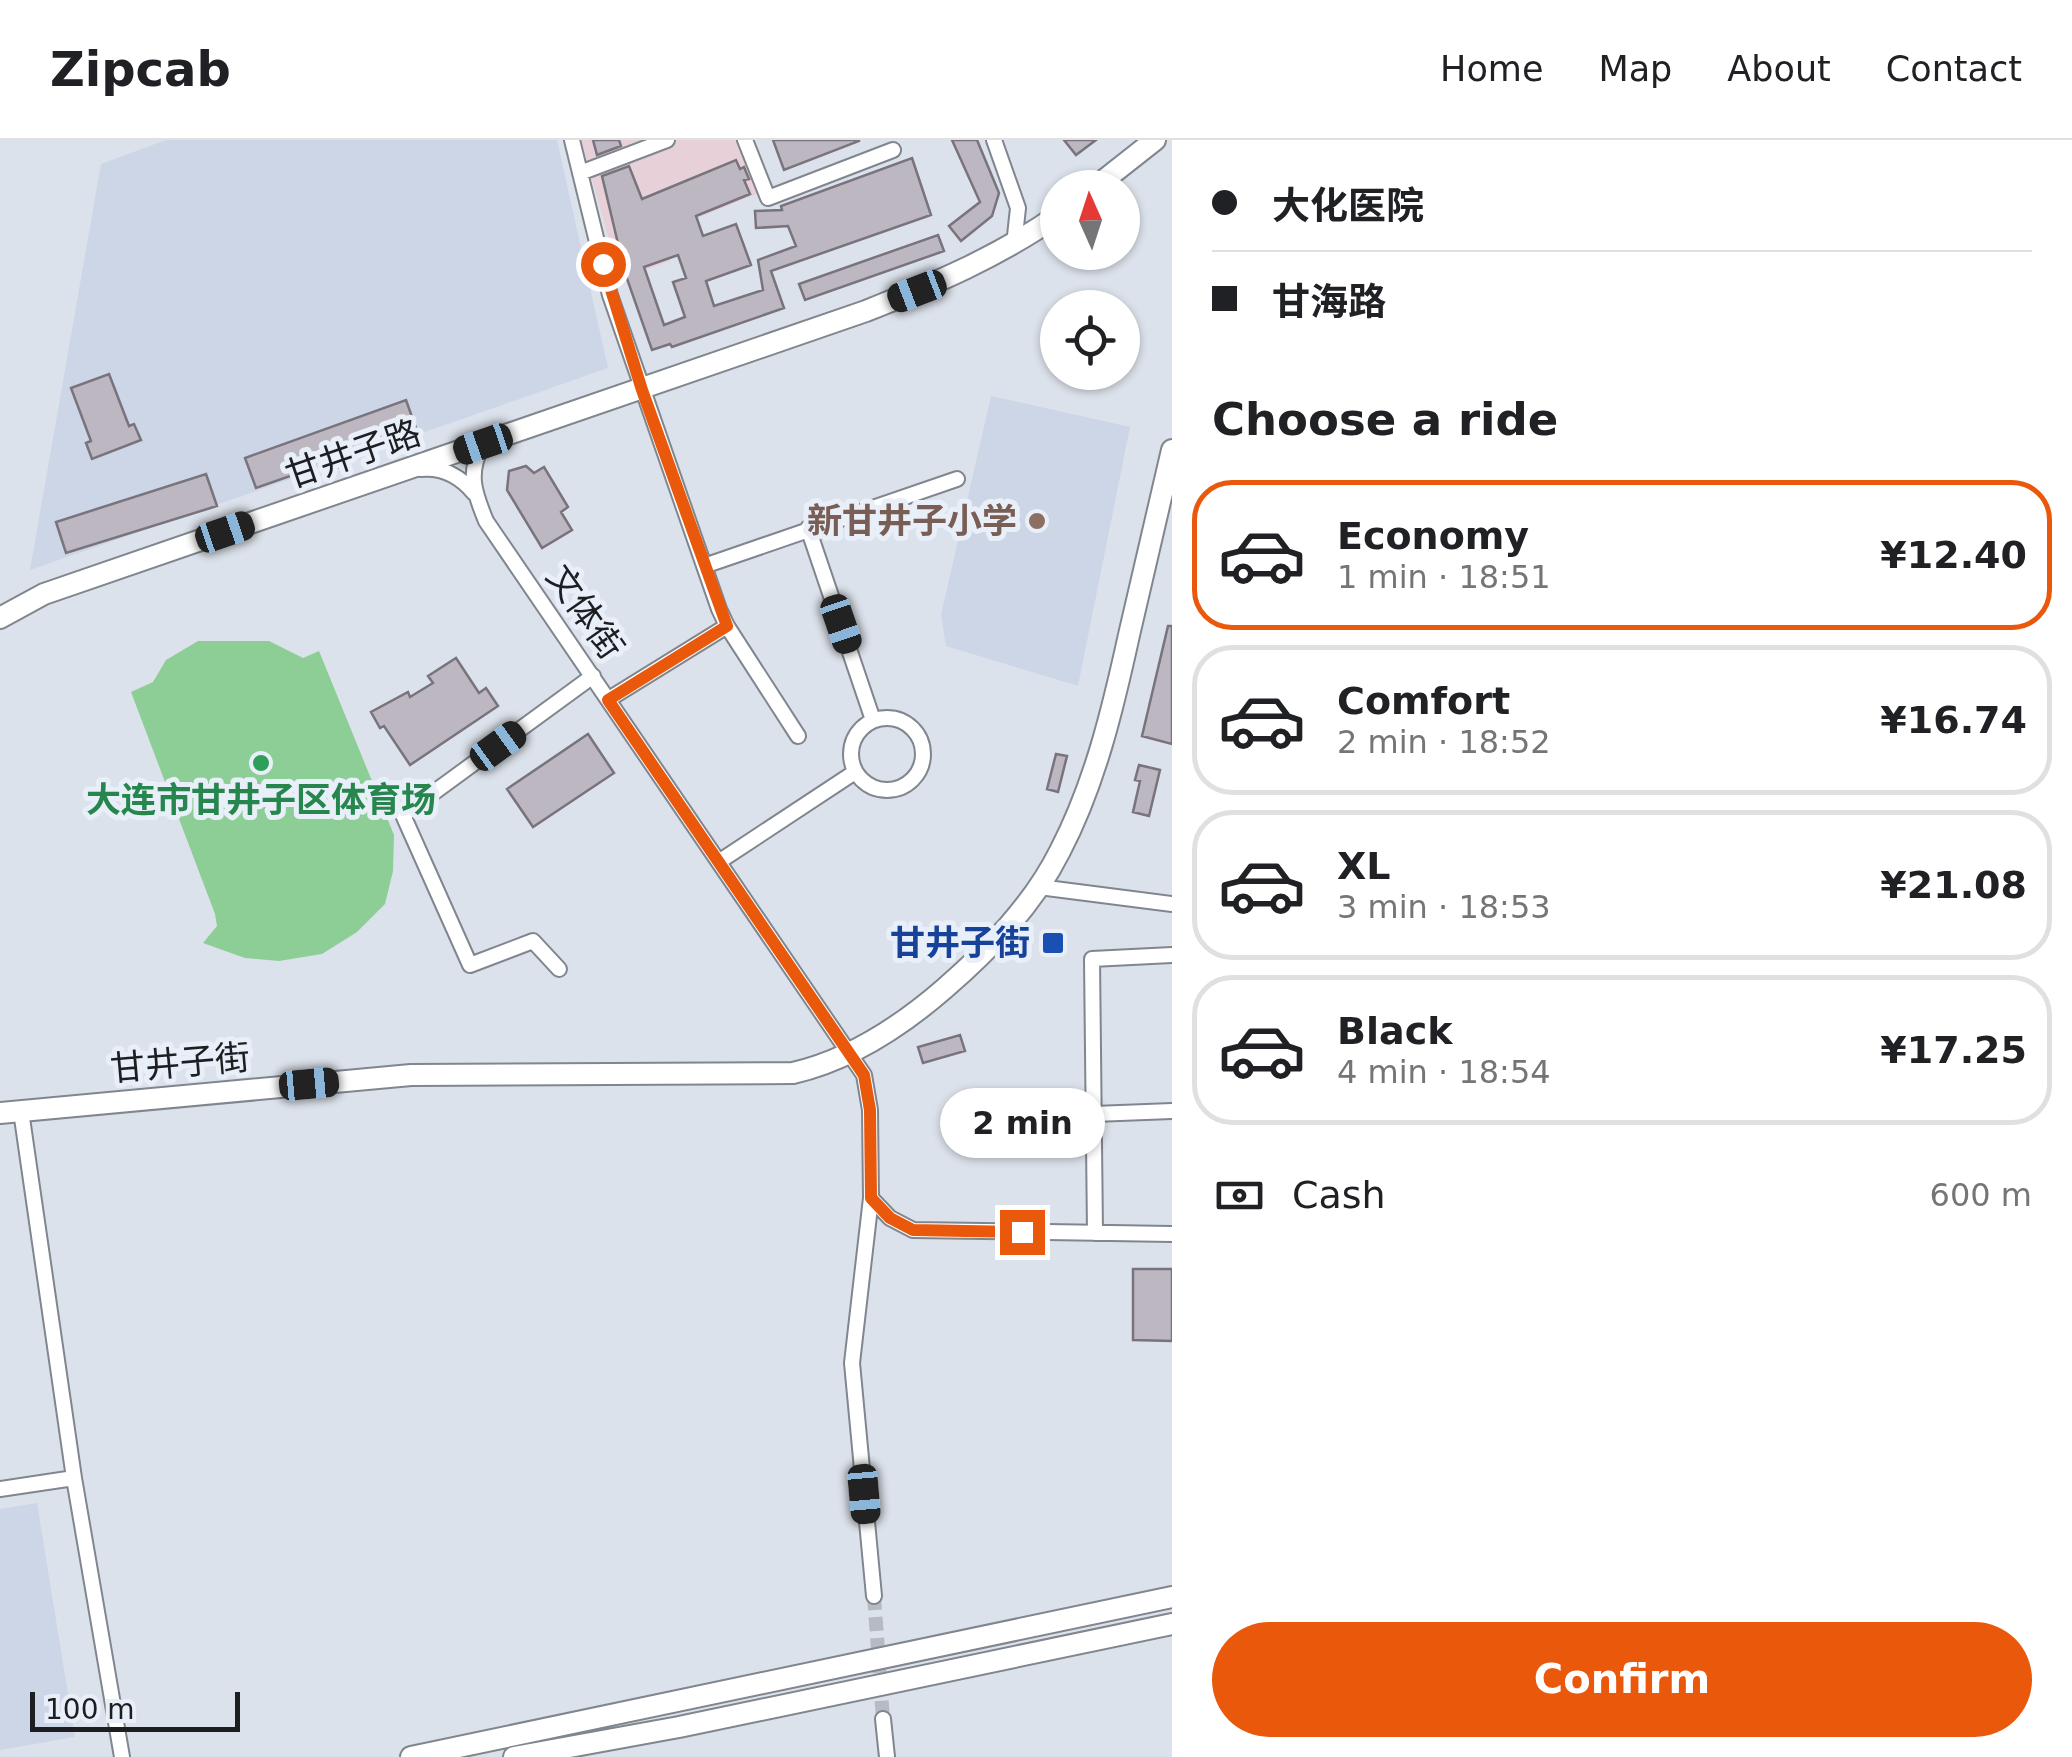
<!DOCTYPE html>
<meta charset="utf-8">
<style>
body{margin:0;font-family:"DejaVu Sans","Noto Sans SC",sans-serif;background:#f2f2f2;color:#202124;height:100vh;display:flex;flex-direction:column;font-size:38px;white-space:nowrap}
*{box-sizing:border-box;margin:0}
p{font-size:32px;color:#757577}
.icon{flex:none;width:55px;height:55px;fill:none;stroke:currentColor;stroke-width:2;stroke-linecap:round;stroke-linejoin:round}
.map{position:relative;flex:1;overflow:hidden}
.drawer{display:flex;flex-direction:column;background:#fff;width:900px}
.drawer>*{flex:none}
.top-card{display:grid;align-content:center;height:220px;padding:0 40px;background:#fff}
.needle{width:65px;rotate:357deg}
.fabs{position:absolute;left:1040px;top:30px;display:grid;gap:20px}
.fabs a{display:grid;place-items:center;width:100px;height:100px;border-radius:50%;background:#fff;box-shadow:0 2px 8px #0004;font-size:50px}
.scale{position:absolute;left:30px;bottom:25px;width:210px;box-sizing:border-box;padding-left:10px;border:5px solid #1c1e22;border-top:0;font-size:28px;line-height:35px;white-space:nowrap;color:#1c1e22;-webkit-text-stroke:8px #e9eff8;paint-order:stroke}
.end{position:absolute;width:45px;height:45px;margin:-22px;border:12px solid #ea580c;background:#fff;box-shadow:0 0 0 5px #fff}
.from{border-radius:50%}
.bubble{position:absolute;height:70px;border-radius:35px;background:#fff;box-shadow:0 2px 8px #0004;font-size:32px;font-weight:700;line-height:70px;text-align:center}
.car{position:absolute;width:30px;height:60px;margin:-30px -15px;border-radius:12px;box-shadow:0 0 8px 2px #0007;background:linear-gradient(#222 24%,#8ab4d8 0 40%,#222 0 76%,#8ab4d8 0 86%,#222 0)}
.top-card b{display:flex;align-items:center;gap:35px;height:95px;font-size:38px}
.top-card b+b{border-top:2px solid #e0e0e0}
.top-card i{width:25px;height:25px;background:#202124}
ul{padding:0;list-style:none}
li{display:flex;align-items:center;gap:30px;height:150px;margin:0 20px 15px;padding:0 20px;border:5px solid #e0e0e0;border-radius:40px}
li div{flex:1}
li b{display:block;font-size:38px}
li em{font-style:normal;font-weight:700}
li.on{border-color:#ea580c}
li>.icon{width:90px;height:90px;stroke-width:1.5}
h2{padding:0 40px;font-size:45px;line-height:120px}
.pay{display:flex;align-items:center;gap:25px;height:110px;padding:0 40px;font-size:38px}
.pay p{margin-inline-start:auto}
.primary-button{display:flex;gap:20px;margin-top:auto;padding:20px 40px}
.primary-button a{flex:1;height:115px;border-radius:60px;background:#ea580c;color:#fff;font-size:40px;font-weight:700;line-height:115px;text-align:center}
header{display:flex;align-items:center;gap:60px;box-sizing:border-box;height:140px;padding:0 50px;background:#fff;border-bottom:2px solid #e0e0e0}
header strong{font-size:48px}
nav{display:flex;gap:55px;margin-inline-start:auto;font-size:35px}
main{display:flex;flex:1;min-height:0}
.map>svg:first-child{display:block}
</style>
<header>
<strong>Zipcab</strong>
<nav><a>Home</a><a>Map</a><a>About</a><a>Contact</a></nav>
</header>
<main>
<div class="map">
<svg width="1172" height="1617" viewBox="0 0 1172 1617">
<rect width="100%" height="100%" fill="#dce2eb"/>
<path fill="#ccd6e6" d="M166,0H557L608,228L30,430L101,24Z
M991,256L1130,287L1078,546L946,506L941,475Z
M37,1363L75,1597L0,1610V1369Z"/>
<path fill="#e8d0d9" d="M581,0H737L759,53L660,93L670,121L620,139Z"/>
<path fill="#8cce95" d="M198,501H269L303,518L319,511L394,695L393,731L385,764L357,792L322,814L279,821L245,818L203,803L217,786L215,774L131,552L153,542L166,520Z"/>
<path fill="#bcb7c1" stroke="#78737c" stroke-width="2.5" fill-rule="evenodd" d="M593,0H619L621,6L597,15Z
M773,0H859V1L784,30Z
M952,0H977L999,53L992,76L961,101L949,86L980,62Z
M1064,0H1096L1076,15Z
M912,18L931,75L771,131L784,168L672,207L670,204L652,210L625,133L602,36L629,26L642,59L736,20L740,29L744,27L749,39L744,40L750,54L696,76L703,96L736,84L751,125L706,141L714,166L763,150L758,120L796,106L788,86L756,88L755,71L782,70L781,66ZM678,115L686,138L673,142L685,177L664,185L644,127Z
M938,95L944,111L805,160L799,144Z
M109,234L129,286L134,284L141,300L92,319L86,303L91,301L71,248Z
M406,260L417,291L344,317L347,324L336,328L333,321L256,348L245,318Z
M526,326L534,333L544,327L568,367L561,372L572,390L542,408L507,350L509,331Z
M206,334L217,366L66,413L56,382Z
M1168,486H1172V604L1142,596Z
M456,518L479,553L486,548L498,566L410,625L384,586L380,588L371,572L408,552L410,557L433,543L428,536Z
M588,594L614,633L533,687L507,649Z
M1056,614L1067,616L1058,652L1047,649Z
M1139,625L1160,630L1149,676L1133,672L1140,641L1135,640Z
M960,895L965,911L923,923L918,907Z
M1133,1129H1172V1201L1133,1200Z"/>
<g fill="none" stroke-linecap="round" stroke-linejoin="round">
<path stroke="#b6bbc3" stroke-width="14" stroke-dasharray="14 7" stroke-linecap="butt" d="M874,1456L883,1579"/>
<defs>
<path id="street" d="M572,0L610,155L719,469L727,486L798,596
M745,0L768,58L893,10
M994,0L1018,68L1014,105
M580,33L667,0
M483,304C467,333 474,352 486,381L864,935L870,970L871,1058L852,1223L874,1456
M421,329C443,327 460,336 474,353
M808,388L873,580
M704,426L957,339
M609,559L727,486
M851 614a36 36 0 1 1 72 0a36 36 0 1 1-72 0Z
M720,721L855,632
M1039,747L1172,764
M559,829L533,801L470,825L403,675L593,536
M1094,974L1172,971
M871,1058L890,1078L913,1090L1172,1094
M1095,1093L1092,819L1172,815
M74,1338L122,1617
M0,1349L74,1338L21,971
M883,1579L887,1617"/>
<path id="secondary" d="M1094,48L1155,0
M0,478L44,454L866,171C934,144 998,117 1058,75
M0,973L411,935L793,933C850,920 900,887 944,849C989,810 1033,765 1060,711C1095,644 1113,568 1129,495C1143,433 1158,372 1172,310
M411,1617L1172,1457
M514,1617L679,1587L1172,1484"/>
</defs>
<use href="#street" stroke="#80868e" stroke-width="18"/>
<use href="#secondary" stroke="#80868e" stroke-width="24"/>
<use href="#street" stroke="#fff" stroke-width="14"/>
<use href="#secondary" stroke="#fff" stroke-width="20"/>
</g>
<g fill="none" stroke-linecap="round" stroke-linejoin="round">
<path stroke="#ea580c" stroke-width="12" d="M603,124L642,250L727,486L608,560L864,935L870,970L871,1058L890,1078L913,1090L1022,1092"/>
</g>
<circle fill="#8d6e63" stroke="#e9eff8" stroke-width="4" cx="1037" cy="381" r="10"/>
<circle fill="#2e9e5b" stroke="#e9eff8" stroke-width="4" cx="261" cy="623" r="10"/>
<rect fill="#1a4fb4" stroke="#e9eff8" stroke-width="4" x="1041" y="791" width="24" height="24" rx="5"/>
<g text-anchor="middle" stroke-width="10" stroke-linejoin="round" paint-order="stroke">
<g font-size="35" fill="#1c1e22" stroke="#e9eff8">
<text transform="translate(353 314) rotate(-19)" y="12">甘井子路</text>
<text transform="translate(585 472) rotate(55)" y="12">文体街</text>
<text transform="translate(180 923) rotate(-5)" y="12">甘井子街</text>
</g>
<g font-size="35" font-weight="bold" fill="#785e54" stroke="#e9eff8" text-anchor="end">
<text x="1017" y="393">新甘井子小学</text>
</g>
<g font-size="35" font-weight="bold" fill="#27864d" stroke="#e9eff8">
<text x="261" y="672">大连市甘井子区体育场</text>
</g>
<g font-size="35" font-weight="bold" fill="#164399" stroke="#e9eff8" text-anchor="end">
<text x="1030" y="815">甘井子街</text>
</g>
</g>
</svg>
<div class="fabs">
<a><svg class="needle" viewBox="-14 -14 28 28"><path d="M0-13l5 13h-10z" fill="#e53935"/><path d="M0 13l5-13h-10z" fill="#757577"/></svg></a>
<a><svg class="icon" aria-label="locate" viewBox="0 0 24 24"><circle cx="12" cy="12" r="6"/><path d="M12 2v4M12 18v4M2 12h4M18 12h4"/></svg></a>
</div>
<div class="scale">100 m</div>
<i class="end from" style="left:603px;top:124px"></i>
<i class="end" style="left:1022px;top:1092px"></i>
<div class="bubble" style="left:940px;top:948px;width:165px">2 min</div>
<i class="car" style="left:917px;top:151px;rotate:249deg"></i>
<i class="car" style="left:483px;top:304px;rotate:251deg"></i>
<i class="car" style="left:225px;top:392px;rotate:71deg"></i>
<i class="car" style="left:841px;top:484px;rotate:161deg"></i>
<i class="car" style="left:498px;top:606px;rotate:54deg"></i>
<i class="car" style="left:309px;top:944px;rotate:85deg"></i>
<i class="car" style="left:864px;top:1354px;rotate:175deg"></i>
</div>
<section class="drawer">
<div class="top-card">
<b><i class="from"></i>大化医院</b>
<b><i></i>甘海路</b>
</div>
<h2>Choose a ride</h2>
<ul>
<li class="on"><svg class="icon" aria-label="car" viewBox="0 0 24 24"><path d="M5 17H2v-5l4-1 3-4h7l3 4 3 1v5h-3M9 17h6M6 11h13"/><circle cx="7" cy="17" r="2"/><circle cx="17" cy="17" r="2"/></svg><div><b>Economy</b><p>1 min · 18:51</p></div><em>¥12.40</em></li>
<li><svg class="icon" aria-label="car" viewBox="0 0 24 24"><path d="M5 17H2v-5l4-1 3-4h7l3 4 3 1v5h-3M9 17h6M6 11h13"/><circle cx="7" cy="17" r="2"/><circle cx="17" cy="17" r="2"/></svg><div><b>Comfort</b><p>2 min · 18:52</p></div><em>¥16.74</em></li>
<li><svg class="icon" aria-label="car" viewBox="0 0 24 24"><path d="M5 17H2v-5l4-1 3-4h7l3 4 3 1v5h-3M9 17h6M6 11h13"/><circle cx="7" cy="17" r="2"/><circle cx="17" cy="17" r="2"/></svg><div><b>XL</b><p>3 min · 18:53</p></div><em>¥21.08</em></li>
<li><svg class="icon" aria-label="car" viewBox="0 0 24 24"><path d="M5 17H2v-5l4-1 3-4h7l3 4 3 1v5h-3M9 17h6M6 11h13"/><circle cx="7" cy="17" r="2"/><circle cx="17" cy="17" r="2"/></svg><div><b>Black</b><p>4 min · 18:54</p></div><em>¥17.25</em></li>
</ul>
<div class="pay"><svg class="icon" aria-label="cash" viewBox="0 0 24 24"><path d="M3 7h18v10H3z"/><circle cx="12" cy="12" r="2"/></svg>Cash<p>600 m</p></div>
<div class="primary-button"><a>Confirm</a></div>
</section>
</main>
